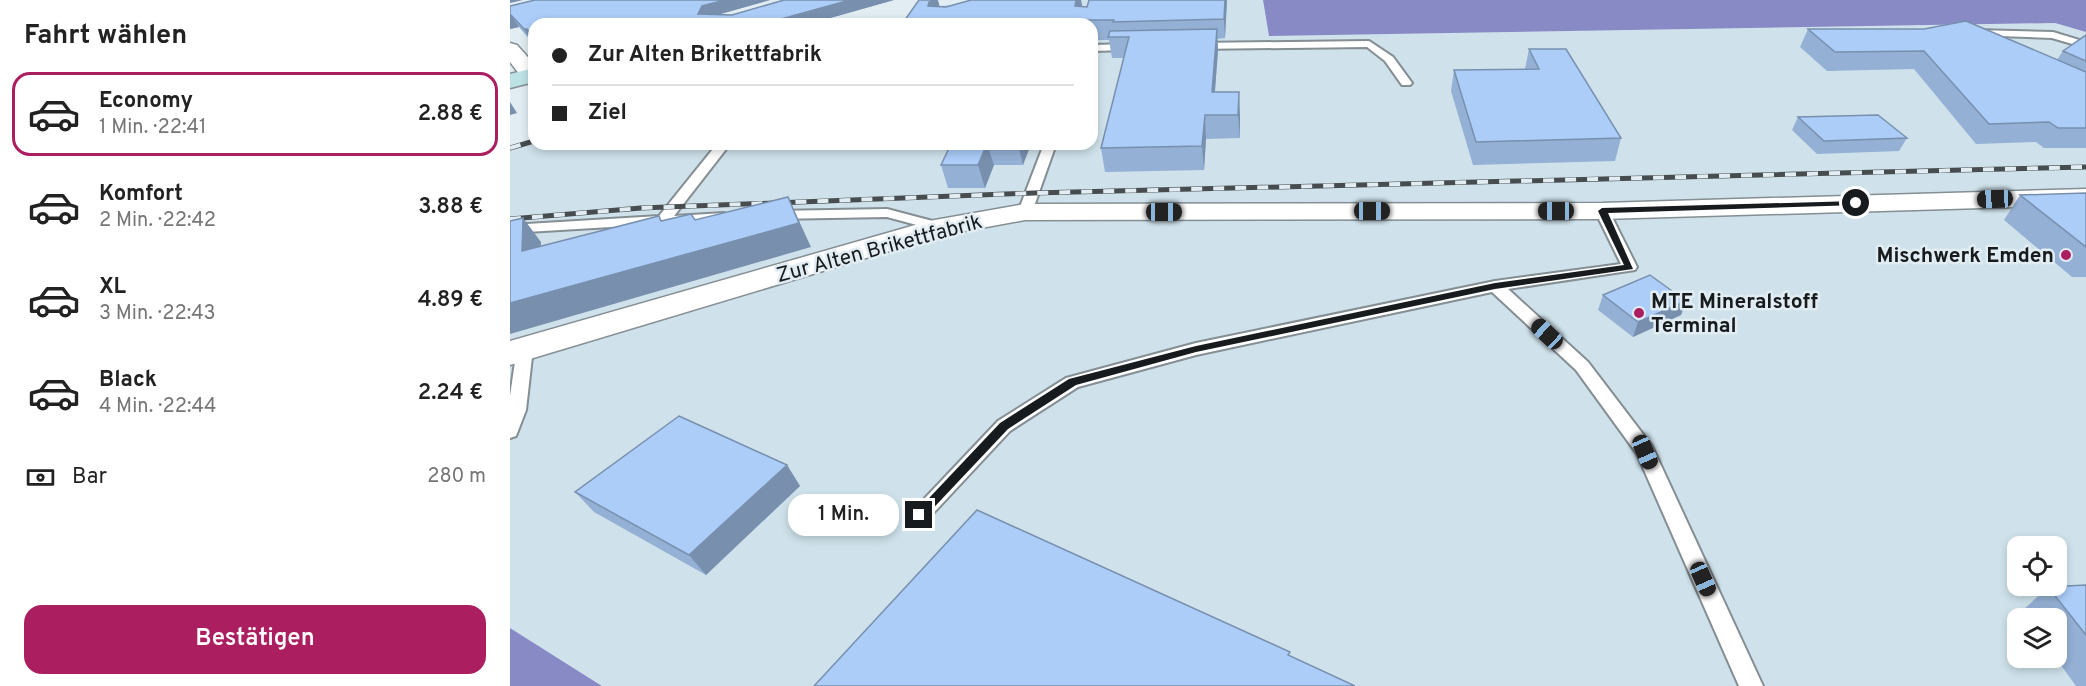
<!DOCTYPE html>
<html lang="de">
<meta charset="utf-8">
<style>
body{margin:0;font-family:Overpass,sans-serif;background:#f6f6f6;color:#222;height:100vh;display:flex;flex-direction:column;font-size:22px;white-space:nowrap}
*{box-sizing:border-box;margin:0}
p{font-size:20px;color:#767676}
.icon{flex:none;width:33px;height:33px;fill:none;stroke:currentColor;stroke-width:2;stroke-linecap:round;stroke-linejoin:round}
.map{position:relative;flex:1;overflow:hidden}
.sheet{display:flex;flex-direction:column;background:#fff;width:510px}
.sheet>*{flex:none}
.guide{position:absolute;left:18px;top:18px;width:570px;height:132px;border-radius:18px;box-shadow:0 3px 9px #0003;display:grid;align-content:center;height:132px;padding:0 24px;background:#fff}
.buttons{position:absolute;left:1497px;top:536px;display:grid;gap:12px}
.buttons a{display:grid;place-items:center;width:60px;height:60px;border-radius:12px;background:#fff;box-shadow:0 3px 9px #0003;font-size:30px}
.end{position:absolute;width:27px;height:27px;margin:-14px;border:8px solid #171b1d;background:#fff;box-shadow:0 0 0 3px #fff}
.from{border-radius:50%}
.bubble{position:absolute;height:42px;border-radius:18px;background:#fff;box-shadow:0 3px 9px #0003;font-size:20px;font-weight:600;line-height:42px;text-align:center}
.car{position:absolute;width:18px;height:36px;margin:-18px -9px;border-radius:8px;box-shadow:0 0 4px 2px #0007;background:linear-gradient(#222 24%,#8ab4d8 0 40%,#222 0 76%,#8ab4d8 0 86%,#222 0)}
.guide b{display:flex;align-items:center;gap:21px;height:57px;font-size:22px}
.guide b+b{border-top:2px solid #e0e0e0}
.guide i{width:15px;height:15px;background:#222}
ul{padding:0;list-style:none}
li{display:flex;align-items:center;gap:18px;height:84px;margin:0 12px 9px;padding:0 12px;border:3px solid transparent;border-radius:18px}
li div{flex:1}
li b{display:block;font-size:22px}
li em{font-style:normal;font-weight:600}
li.current{border-color:#ab1e5f}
li>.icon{width:54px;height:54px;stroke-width:1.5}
h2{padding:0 24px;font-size:27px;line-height:72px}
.pay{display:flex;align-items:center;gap:15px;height:66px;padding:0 24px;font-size:22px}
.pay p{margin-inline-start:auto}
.cta{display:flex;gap:12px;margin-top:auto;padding:12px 24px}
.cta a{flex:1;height:69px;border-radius:18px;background:#ab1e5f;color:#fff;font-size:24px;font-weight:600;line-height:69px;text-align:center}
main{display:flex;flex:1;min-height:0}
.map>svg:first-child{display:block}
</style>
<main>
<section class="sheet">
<h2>Fahrt wählen</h2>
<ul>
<li class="current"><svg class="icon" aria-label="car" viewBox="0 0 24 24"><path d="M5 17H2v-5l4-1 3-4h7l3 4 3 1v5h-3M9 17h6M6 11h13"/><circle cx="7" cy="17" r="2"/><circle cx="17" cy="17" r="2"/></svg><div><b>Economy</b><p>1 Min. · 22:41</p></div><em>2.88 €</em></li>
<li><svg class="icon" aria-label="car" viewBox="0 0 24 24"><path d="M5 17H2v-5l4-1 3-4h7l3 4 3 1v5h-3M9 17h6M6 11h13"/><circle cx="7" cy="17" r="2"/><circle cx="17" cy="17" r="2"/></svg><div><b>Komfort</b><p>2 Min. · 22:42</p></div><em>3.88 €</em></li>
<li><svg class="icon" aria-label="car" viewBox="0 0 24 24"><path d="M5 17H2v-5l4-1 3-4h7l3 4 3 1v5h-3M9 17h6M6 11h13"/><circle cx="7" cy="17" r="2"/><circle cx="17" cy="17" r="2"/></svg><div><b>XL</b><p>3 Min. · 22:43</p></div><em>4.89 €</em></li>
<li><svg class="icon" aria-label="car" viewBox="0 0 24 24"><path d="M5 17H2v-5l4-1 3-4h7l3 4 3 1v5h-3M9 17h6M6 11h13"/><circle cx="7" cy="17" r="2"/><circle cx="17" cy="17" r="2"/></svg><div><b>Black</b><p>4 Min. · 22:44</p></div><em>2.24 €</em></li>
</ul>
<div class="pay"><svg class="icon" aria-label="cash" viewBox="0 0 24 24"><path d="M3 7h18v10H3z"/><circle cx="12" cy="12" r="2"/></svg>Bar<p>280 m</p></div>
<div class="cta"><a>Bestätigen</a></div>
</section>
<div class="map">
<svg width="1576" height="686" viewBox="0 0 1576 686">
<rect width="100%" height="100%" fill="#e1edf2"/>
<path fill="#cfe2eb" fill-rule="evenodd" d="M467,0H753L759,36L1545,23L1576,32V686H93L0,628V146L24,138V144H582V24H390ZM1508,546H1546V585H1508ZM1508,618H1546V657H1508Z"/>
<path fill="#878ac5" d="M753,0H1576V32L1545,23L759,36Z
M0,628L92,686H0Z"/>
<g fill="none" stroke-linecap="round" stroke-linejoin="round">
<defs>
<path id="lane" d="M1465,30L1543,32L1576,42V48L1542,38L1461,35V31Z
M859,41L883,57L902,83L900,85H892L875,61L857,47L685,49L680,46L685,43Z
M582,45L620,44L625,47L620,50L582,51Z
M207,144H220L164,216L214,213L221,217L219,220L0,233V225L149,216Z
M534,144H546L522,212L520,215H510L508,212Z
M1092,207L1099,211L1127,267L1125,270L998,289L1078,362L1142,446L1253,686H1229L1127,454L1066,370L982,292L686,355L568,387L500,431L416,521L409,523L402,521L399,515L488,421L556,378L686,343L985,281L1111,264L1085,211Z
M377,209L434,224L436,227L429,231L377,217L264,219L257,215L264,211Z
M15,342L23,348L16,410L6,436L0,438V396L7,348Z"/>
<path id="street" d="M0,43L7,45L24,64V81L14,80L0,62Z
M1576,189V205L1092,219L515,220L433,235L0,365V341L419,221L515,204L1092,203Z"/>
<path id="secondary" d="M24,68V82L0,88V74Z"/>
</defs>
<use href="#lane" stroke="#848e93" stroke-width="4"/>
<use href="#street" stroke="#848e93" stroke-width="3"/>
<use href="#secondary" stroke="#848e93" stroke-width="3"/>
<use href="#lane" fill="#fff" fill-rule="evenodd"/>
<use href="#street" fill="#fff" fill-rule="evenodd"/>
<use href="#secondary" fill="#bde2e6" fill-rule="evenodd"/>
<defs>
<path id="rail" d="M0,148L24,141
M0,219L131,208L524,193L1576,167"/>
</defs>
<use href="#rail" stroke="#474c4f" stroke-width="5"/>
<use href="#rail" stroke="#e1edf2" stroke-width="4" stroke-dasharray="11" stroke-linecap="butt"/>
</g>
<path fill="#94b0d5" d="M25,0H260L209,14L222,15L384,0L299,24H24V40L21,41L9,27L0,29V6Z
M571,0L572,6L577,7L579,0H717L715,38L707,39L708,50L705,92L730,115V138L696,139L694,170L595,172L591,148L614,58H602L599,40H582V24H392L429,6Z
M1298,29L1547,60L1553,51L1576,35V148H1534L1526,142L1466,144L1404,69L1317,71L1290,47Z
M1019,49L1111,138L1105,161L963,165L941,91L944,70L1015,69Z
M1288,117L1397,138L1389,151L1307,154L1282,130Z
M441,144H521L513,165H484L475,188H438L431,165Z
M1576,193V277H1562L1494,220L1510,195Z
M1093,295L1176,301L1171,315L1123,337L1088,310Z
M277,465L290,486L196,575L84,512L65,492Z
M1576,585V686H1566L1545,657H1546V618H1516L1511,612L1538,587Z"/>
<path fill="#7890ae" d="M0,0H13L0,3Z
M215,0H260L197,18L188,14L192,6Z
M340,0H384L299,24H253Z
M428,0L433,19L418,6L419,2Z
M566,0H571L572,6H565Z
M715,0H717L715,38L714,19Z
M0,15H1L9,27L0,29Z
M249,20L250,24H236Z
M14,29H17L24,40L21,41Z
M707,29L708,50L703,115L702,92Z
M729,92L730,115V138L728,115Z
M0,102L7,113L0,115Z
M695,115L696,139L694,170L692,146Z
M477,144L484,165L475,188L468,165Z
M508,144H521L513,165Z
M278,197L301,247L0,334V303Z
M13,218L31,242L30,275L12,251Z
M1176,301L1171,315L1123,337L1128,322Z
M277,465L290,486L196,575L179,555Z"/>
<path fill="#accdf8" stroke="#7890ae" stroke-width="1.5" d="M25,0H215L192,6L188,14L222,15L274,0H340L253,24L249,20L236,24H24V37L17,29H14L1,15H0V6Z
M409,0H427L419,2L418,6L436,7L461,0H566L565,6L577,7L579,0H715L714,19L603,22L604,20H554L553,24H392Z
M1456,21L1576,72V128H1548L1539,122L1479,124L1414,51L1325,52L1298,29H1414Z
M707,29L702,92H729L728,115H695L692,146L591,148L619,37H598L600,31Z
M1576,35V61L1553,51Z
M1019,49H1056L1111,138L966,142L944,70L1029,69Z
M1368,115L1397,138L1314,141L1288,117Z
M441,144H477L468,165H431Z
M1576,193V247L1510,195Z
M278,197L289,223L0,303V221L13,218L12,251L149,216L151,221L181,214L185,220Z
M1140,275L1176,301L1128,322L1093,295Z
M169,416L277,465L179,555L65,492Z
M467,510L780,652L778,655L845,686H304Z
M1576,585V635L1538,587Z"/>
<path fill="#171b1d" d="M1346,201L1349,205L1098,213L1123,269L985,289L686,352L566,385L498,429L413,519H404L403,515L490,423L559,379L686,346L985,283L1114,265L1088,211L1092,208Z"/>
<g fill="#ab1e5f" stroke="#e1edf2" stroke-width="2">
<circle cx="1556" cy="255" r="6"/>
<circle cx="1129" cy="313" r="6"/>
</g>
<g text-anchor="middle" stroke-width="5" stroke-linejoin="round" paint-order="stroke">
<g font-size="21" fill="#171b1d" stroke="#e1edf2">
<text transform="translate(369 248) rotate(-15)" y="7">Zur Alten Brikettfabrik</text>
</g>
<g font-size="21" font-weight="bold" fill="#171b1d" stroke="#e1edf2" text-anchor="end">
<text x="1544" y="262">Mischwerk Emden</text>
<text x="1141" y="308" text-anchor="start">MTE Mineralstoff<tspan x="1141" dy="24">Terminal</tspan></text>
</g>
</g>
</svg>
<div class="buttons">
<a><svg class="icon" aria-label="locate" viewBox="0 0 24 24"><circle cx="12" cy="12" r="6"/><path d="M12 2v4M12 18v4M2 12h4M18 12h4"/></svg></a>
<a><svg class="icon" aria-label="layers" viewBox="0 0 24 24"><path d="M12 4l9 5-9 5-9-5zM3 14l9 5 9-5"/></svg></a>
</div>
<i class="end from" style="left:1346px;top:203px"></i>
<i class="end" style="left:409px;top:515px"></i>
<div class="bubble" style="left:278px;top:494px;width:111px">1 Min.</div>
<i class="car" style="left:1485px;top:199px;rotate:268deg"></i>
<i class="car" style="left:862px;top:211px;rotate:90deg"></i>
<i class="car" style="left:1046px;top:211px;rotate:270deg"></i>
<i class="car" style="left:654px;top:212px;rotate:90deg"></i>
<i class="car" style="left:1037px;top:334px;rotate:313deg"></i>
<i class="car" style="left:1135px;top:452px;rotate:156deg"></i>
<i class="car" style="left:1193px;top:579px;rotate:156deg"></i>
<div class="guide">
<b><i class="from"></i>Zur Alten Brikettfabrik</b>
<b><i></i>Ziel</b>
</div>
</div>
</main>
